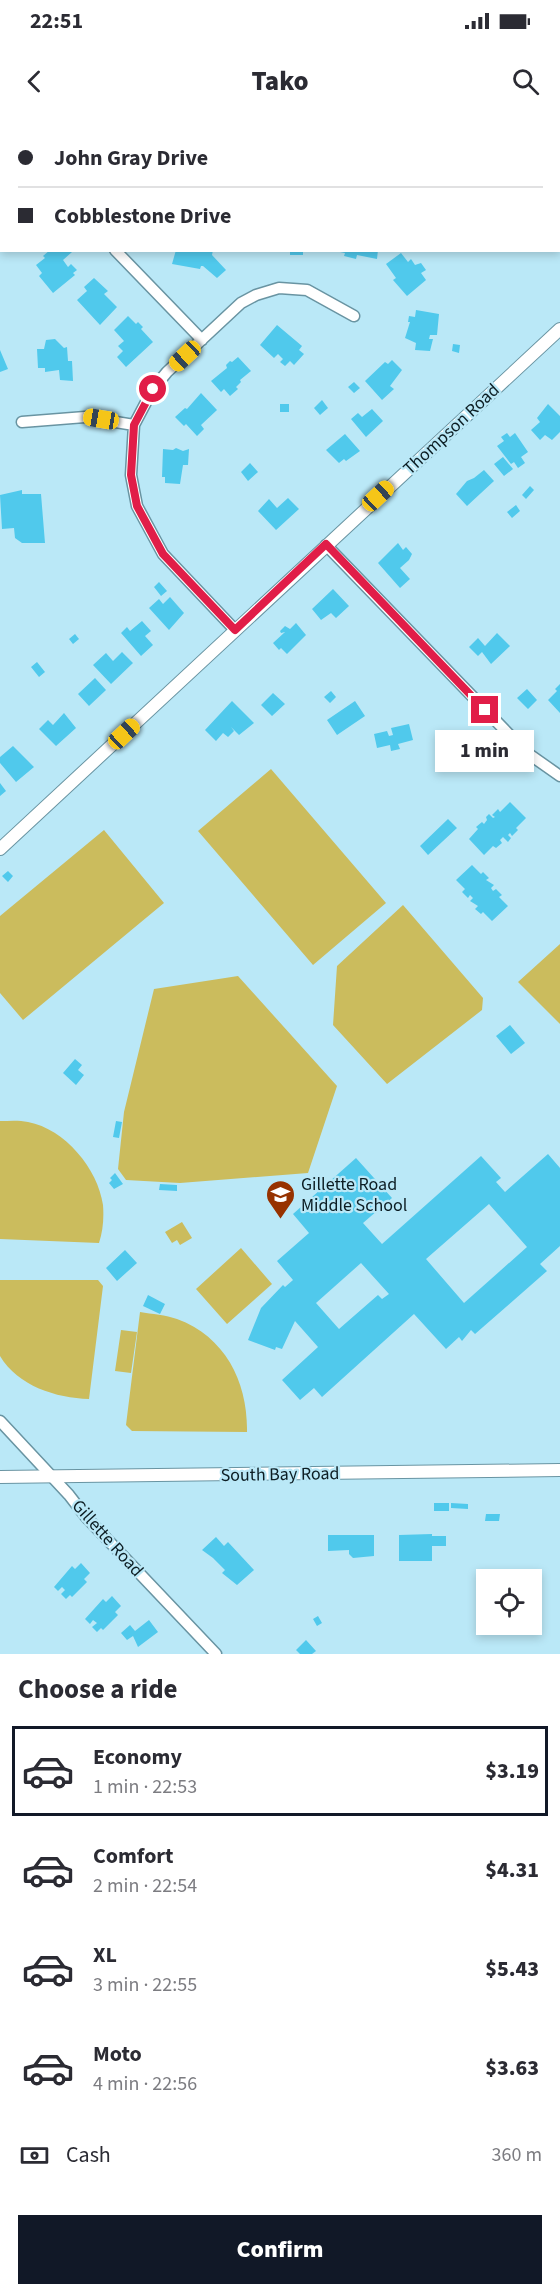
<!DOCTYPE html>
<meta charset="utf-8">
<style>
body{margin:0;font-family:"Source Sans 3",sans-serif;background:#f2f2f3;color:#2b2b33;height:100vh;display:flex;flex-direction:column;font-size:22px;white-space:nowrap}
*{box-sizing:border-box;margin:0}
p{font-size:20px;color:#7c7c81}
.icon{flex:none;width:33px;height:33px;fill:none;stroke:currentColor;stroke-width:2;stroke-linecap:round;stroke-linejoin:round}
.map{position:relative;height:1534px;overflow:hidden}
.drawer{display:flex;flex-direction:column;background:#fff;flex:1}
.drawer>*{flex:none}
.banner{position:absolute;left:0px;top:0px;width:561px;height:132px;box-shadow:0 3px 9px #0003;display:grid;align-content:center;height:132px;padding:0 18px;background:#fff}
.buttons{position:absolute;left:476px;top:1449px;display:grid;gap:12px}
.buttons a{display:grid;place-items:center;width:66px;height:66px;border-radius:0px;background:#fff;box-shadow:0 3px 9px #0003;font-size:30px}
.end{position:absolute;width:27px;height:27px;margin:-14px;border:8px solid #e11d48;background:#fff;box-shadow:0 0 0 3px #fff}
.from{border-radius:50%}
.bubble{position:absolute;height:42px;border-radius:0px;background:#fff;box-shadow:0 3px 9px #0003;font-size:20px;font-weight:800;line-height:42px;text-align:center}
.car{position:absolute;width:18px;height:36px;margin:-18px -9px;border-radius:8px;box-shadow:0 0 4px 2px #0007;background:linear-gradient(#f5c518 24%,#345 0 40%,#f5c518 0 76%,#345 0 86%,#f5c518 0)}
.banner b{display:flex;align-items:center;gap:21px;height:57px;font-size:22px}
.banner b+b{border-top:2px solid #e1e1e2}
.banner i{width:15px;height:15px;background:#2b2b33}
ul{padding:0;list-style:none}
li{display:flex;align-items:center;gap:18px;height:90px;margin:0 12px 9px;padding:0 6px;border:3px solid transparent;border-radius:0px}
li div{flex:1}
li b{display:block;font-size:22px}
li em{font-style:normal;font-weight:800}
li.selected{border-color:#111827}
li>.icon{width:54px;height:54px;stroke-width:1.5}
h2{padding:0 18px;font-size:27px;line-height:72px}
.pay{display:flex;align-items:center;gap:15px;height:66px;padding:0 18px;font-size:22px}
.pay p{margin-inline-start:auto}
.button{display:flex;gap:12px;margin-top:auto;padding:12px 18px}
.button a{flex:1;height:69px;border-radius:0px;background:#111827;color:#fff;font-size:24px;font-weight:800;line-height:69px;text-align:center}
.status{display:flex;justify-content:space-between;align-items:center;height:42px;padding:0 30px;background:#fff;direction:ltr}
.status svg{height:16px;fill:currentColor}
header{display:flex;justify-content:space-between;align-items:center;height:78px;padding:0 18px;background:#fff;font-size:27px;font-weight:800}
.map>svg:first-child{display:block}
</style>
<div class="status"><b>22:51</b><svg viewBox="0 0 49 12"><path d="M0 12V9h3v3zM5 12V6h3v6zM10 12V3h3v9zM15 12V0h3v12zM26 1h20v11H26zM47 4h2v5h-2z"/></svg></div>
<header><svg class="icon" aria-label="back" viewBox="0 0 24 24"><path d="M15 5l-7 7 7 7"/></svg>Tako<svg class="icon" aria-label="search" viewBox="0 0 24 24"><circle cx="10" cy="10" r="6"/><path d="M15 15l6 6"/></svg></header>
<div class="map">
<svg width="560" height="1534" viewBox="0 0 560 1534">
<rect width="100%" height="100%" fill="#bae8f7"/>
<path fill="#cbbc5d" d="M271,649L386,783L313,845L198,711Z
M104,710L164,783L23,900L0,873V796Z
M403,785L483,878L482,890L387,964L333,905L337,846Z
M560,824V904L518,862Z
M238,856L337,966L308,1053L180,1063L126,1060L118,1049L124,992L154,869Z
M0,1001C9,1001 19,1000 28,1002C65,1009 98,1049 103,1085C104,1098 103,1111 99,1123L0,1119Z
M182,1102L192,1118L180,1125L177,1120L172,1123L165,1112Z
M241,1128L272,1164L227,1204L196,1169Z
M0,1160H98L103,1166L89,1279C56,1278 18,1266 0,1236Z
M140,1192C152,1194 166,1195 177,1199C226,1217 248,1263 247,1312L132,1311L126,1305Z
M121,1210L137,1212L131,1253L115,1251Z"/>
<path fill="#50c9ec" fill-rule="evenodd" d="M50,130H71L72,132L63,140L68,147L71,144L77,150L73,153L75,155L53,173L39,156L42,153L36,145L45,138L43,136Z
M176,130H213L212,135L226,150L217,158L203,146H201L200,149L172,144Z
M290,130H303V135H290Z
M340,130H378L377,139L357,135L356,139L344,136L345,133L340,132Z
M401,133L408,142L411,139L415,145L421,143L426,150L421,153L426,160L407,176L393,160L396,158L386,144Z
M94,158L108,171L104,174L117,187L100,205L77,180L87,171L84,167Z
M416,190L439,194L437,215H430L429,219H433L430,231L415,230L416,223L405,218L410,202H408L409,196L415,197Z
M128,196L136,204L138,202L143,207L141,209L153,222L126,247L117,237L123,231L118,226L124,221L114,210Z
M277,205L302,226L299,230L304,234L294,245L290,241L285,246L280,242L283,239L278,234L274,238L260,225Z
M55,219L64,228L67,227L68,241H72L73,261L60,260L59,250L45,252V248H38L37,229H44L46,220Z
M453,224L460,225L459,233L452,231Z
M0,230L8,249L0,252Z
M238,237L251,251L240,260L241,262L236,267L238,269L230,276L224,269L221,272L211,261L227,248L226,245L230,241L232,242Z
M392,240L402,250L390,266L394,269L382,280L365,261L385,242L388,244Z
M354,262L360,268L354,273L348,267Z
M201,273L217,290L201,305L204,309L197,316L186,304L184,306L175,297L185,288L187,289Z
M322,280L328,288L320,295L314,288Z
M280,284H289V292H280Z
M548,284L560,296V312L552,320L545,315L540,320L531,310L540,302L537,298Z
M372,289L383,301L366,317L351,299L358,293L362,297Z
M507,313L510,317L515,313L528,332L521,337L525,343L518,348L514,342L511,344L497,326L504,321L501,317Z
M345,314L360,331L346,341L344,339L339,343L326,330Z
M176,328L183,331L189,329L188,345H183L180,364L165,363V357H162L163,329L173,330Z
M503,337L513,349L504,356L494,344Z
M250,343L258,352L248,361L241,352Z
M484,350L494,361L467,386L456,374L467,361L474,358Z
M530,366L534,370L526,379L522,375Z
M22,370V374H41L45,423H22L15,418L14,408L2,409L0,375Z
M288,378L299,389L276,410L258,391L269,379L277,388Z
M516,385L520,391L512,398L507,392Z
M398,423L403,430L406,427L412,434L409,440L400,448L410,459L400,468L378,443Z
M159,462L167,471L161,476L154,467Z
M333,469L349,486L336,498L331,493L321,500L312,489Z
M170,477L184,493L169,510L149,488L159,479L163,484Z
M142,501L151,511L145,516L153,525L141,536L121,513L127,507L130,511Z
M296,503L306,515L287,534L281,528L279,530L273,523L285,512L281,513L280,511L285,506L290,509Z
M497,513L510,526L491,544L482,532L478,536L469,527L478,518L485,526Z
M75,514L79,519L73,524L69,519Z
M122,532L133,543L111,564L93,545L106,533L113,541Z
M37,542L45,552L39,557L31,547Z
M95,558L106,570L89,586L78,574Z
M560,564V593L548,580L557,571L555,569Z
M527,569L537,580L528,589L517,578Z
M331,571L336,577L330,583L324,577Z
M273,573L285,584L272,596L261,585Z
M232,581L254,603L239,615L231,607L234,611L228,617L223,613L216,621L205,610Z
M355,581L365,596L337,615L327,600Z
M64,593L76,608L56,626L39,609L48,600L53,605Z
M409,604L413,620L398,624L400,629L391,631L390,625L377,628L374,614L387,611L389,616L393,615L391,608Z
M13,626L34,647L16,662L0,643V637Z
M0,663L6,671L0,676Z
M510,682L526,698L516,708L518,710L512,716L510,713L508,715L511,718L508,722L503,717L500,720L502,723L496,728L493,726L484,735L469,719L478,709L476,707L482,702L484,704L487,700L486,697L489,694L493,698L495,697L492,695L498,689L500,692Z
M448,699L457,708L428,735L420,726Z
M472,745L481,754L483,752L489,758L486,760L494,765L491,768L493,771L496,769L502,775L499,777L508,786L492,801L483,792L481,794L475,789L478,786L470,781L473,778L470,775L468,778L462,772L465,769L456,760Z
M8,751L13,756L8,762L2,756Z
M510,905L525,923L511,934L496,916Z
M75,939L82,945L78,950L84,955L76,965L63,953Z
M116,1001L122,1002L119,1018L113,1017Z
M548,1034L560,1048V1126L540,1144L547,1151L475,1214L471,1210L462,1221L459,1217L446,1229L414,1194L322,1277L314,1268L300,1280L282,1260L318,1227L295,1201L282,1229L276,1227L275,1230L248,1220L261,1188L283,1165L285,1167L293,1160L277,1141L309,1113L293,1094L356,1038L392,1078L363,1103L382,1124L481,1036L501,1058L496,1062L505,1072ZM489,1084L527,1127L464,1183L426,1139ZM361,1143L389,1174L382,1179L378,1175L339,1209L316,1183Z
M115,1053L123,1064L114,1069L109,1063L112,1060L110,1058Z
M160,1064L177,1065V1071L159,1070Z
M125,1130L137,1143L117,1161L106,1148Z
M148,1175L165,1184L160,1194L143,1186Z
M434,1383H449V1391H434Z
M451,1383L468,1384V1389L451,1388Z
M486,1394H500L499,1401H485Z
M432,1414V1416H446V1426H432V1441H399V1415Z
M328,1415H374V1436L353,1438L349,1434V1430L328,1431Z
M216,1417L224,1426L228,1422L254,1450L237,1465L222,1453L225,1450L213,1438L202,1430Z
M81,1443L90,1453L84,1459L87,1462L72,1477L70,1475L66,1479L61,1474L65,1470L62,1467L58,1471L54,1467L72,1446L75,1449Z
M112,1476L121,1486L115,1492L118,1495L103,1510L101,1508L97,1512L92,1507L97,1503L93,1500L90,1504L85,1499L103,1479L106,1482Z
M318,1496L322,1503L317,1506L313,1499Z
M149,1500L158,1512L138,1527L133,1516L127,1520L121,1513L130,1505L135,1511Z
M306,1520L316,1531L312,1534H300L296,1530Z"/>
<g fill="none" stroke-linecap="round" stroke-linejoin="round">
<defs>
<path id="minor" d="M38,0L39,2
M115,130L202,220
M22,302L85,297L134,305
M326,425L526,632L560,656
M235,510L163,434L137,386L131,355L134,305L153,269L167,252L241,183L256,175L279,168L307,170L354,196
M0,1301L69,1375L86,1397L216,1534"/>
<path id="tertiary" d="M0,729L560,209
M0,1357L560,1350"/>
</defs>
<use href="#minor" stroke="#6994a2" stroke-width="13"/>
<use href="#tertiary" stroke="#6994a2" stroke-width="14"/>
<use href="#minor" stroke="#fff" stroke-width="10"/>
<use href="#tertiary" stroke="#fff" stroke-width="12"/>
</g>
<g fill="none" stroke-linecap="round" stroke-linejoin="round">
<path stroke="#e11d48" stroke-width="8" d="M153,269L134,305L131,355L137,386L163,434L235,510L326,424L485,590"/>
</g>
<defs>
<symbol id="school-pin" viewBox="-11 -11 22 30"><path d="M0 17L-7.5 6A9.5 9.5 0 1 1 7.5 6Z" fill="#973200" stroke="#bae8f7"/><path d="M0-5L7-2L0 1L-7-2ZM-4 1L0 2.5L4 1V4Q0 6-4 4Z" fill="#fff"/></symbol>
</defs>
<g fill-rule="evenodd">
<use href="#school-pin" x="264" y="1058" width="33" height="45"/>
</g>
<g text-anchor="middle" stroke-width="4.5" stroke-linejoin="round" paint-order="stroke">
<g font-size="18" fill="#0c1d23" stroke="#bae8f7">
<text transform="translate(451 309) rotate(-43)" y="6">Thompson Road</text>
<text transform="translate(280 1354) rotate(-1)" y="6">South Bay Road</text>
<text transform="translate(108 1418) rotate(48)" y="6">Gillette Road</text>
</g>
<g font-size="18" fill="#0c1d23" stroke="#bae8f7" text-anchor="start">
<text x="301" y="1070">Gillette Road<tspan x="301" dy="21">Middle School</tspan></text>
</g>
</g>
</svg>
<div class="buttons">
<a><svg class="icon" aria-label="locate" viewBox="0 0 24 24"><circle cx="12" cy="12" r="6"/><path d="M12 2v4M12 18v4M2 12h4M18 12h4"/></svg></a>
</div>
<i class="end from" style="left:153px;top:269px"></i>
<i class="end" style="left:485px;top:590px"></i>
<div class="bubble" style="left:435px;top:610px;width:99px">1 min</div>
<i class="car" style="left:185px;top:236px;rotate:227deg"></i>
<i class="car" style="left:101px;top:299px;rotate:279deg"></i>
<i class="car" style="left:378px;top:376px;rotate:47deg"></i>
<i class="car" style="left:124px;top:614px;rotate:47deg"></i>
<div class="banner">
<b><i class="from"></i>John Gray Drive</b>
<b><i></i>Cobblestone Drive</b>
</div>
</div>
<section class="drawer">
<h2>Choose a ride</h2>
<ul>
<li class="selected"><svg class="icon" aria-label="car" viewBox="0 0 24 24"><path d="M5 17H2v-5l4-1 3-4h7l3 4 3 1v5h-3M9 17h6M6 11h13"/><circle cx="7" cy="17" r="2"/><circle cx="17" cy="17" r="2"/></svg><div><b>Economy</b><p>1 min · 22:53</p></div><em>$3.19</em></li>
<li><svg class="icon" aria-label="car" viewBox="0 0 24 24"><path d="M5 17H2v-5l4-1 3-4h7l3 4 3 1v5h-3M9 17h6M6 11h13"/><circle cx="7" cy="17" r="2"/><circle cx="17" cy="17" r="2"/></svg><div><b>Comfort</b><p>2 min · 22:54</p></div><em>$4.31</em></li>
<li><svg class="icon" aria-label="car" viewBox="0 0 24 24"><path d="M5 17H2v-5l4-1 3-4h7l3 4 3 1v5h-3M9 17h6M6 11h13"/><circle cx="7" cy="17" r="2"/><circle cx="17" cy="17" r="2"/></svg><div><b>XL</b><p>3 min · 22:55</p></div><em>$5.43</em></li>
<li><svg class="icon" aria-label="car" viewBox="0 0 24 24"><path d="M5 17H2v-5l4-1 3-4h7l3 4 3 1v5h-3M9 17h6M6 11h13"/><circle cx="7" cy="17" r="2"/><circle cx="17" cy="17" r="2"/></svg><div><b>Moto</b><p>4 min · 22:56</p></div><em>$3.63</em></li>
</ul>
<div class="pay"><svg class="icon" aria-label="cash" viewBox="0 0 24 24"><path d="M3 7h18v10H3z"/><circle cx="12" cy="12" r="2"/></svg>Cash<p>360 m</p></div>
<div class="button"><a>Confirm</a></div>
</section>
